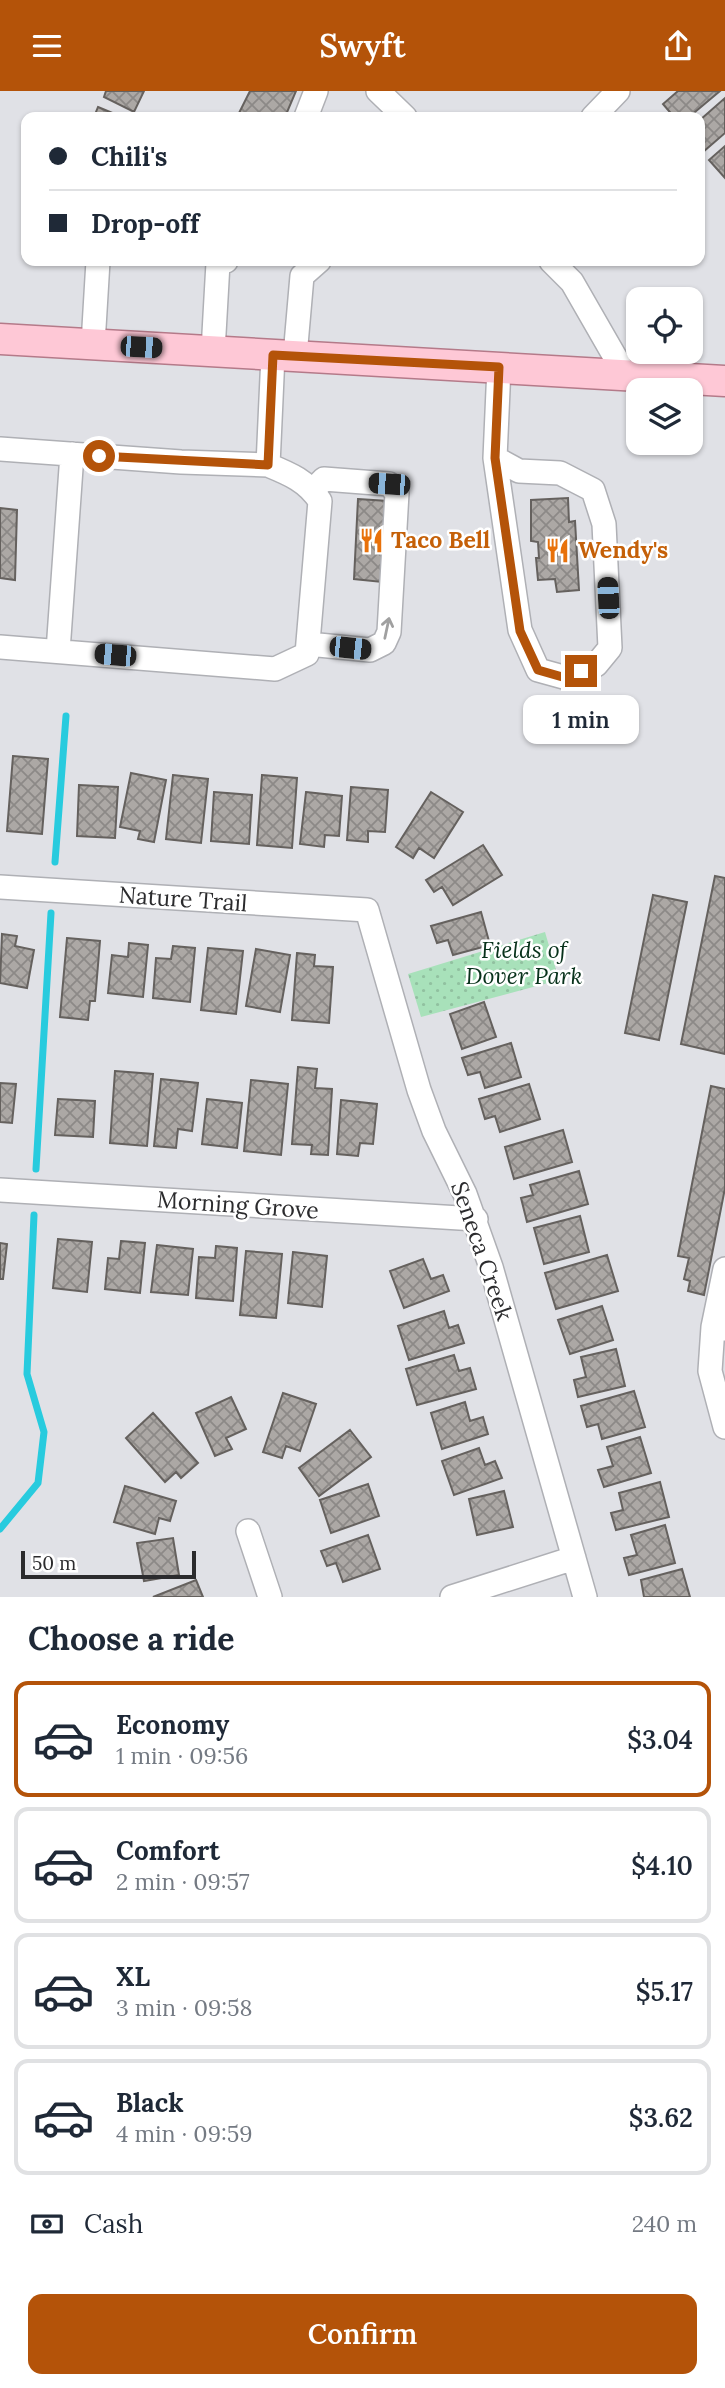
<!DOCTYPE html>
<meta charset="utf-8">
<style>
body{margin:0;font-family:Lora,serif;background:#f6f6f7;color:#1f2937;height:100vh;display:flex;flex-direction:column;font-size:26px;white-space:nowrap}
*{box-sizing:border-box;margin:0}
p{font-size:23px;color:#747a83}
.icon{flex:none;width:38px;height:38px;fill:none;stroke:currentColor;stroke-width:2;stroke-linecap:round;stroke-linejoin:round}
.map{position:relative;height:1506px;overflow:hidden}
.drawer{display:flex;flex-direction:column;background:#fff;flex:1}
.drawer>*{flex:none}
.banner{position:absolute;left:21px;top:21px;width:684px;height:154px;border-radius:14px;box-shadow:0 2px 5px #0004;display:grid;align-content:center;height:154px;padding:0 28px;background:#fff}
.tools{position:absolute;left:626px;top:196px;display:grid;gap:14px}
.tools a{display:grid;place-items:center;width:77px;height:77px;border-radius:14px;background:#fff;box-shadow:0 2px 5px #0004;font-size:35px}
.scale{position:absolute;left:21px;bottom:18px;width:175px;box-sizing:border-box;padding-left:7px;border:4px solid #2b2b2d;border-top:0;font-size:19px;line-height:24px;white-space:nowrap;color:#2b2b2d;-webkit-text-stroke:5px #fff;paint-order:stroke}
.end{position:absolute;width:32px;height:32px;margin:-16px;border:9px solid #b45309;background:#fff;box-shadow:0 0 0 4px #fff}
.from{border-radius:50%}
.bubble{position:absolute;height:49px;border-radius:14px;background:#fff;box-shadow:0 2px 5px #0004;font-size:23px;font-weight:600;line-height:49px;text-align:center}
.car{position:absolute;width:21px;height:42px;margin:-21px -10px;border-radius:9px;box-shadow:0 0 5px 2px #0007;background:linear-gradient(#222 24%,#8ab4d8 0 40%,#222 0 76%,#8ab4d8 0 86%,#222 0)}
.banner b{display:flex;align-items:center;gap:24px;height:66px;font-size:26px}
.banner b+b{border-top:2px solid #e0e1e3}
.banner i{width:18px;height:18px;background:#1f2937}
ul{padding:0;list-style:none}
li{display:flex;align-items:center;gap:21px;height:116px;margin:0 14px 10px;padding:0 14px;border:4px solid #e0e1e3;border-radius:14px}
li div{flex:1}
li b{display:block;font-size:26px}
li em{font-style:normal;font-weight:600}
li.current{border-color:#b45309}
li>.icon{width:63px;height:63px;stroke-width:1.5}
h2{padding:0 28px;font-size:32px;line-height:84px}
.pay{display:flex;align-items:center;gap:18px;height:77px;padding:0 28px;font-size:26px}
.pay p{margin-inline-start:auto}
.cta{display:flex;gap:14px;margin-top:auto;padding:14px 28px}
.cta a{flex:1;height:80px;border-radius:14px;background:#b45309;color:#fff;font-size:28px;font-weight:600;line-height:80px;text-align:center}
header{display:flex;justify-content:space-between;align-items:center;height:91px;padding:0 28px;background:#b45309;color:#fff;font-size:32px;font-weight:600}
.map>svg:first-child{display:block}
</style>
<header><svg class="icon" aria-label="menu" viewBox="0 0 24 24"><path d="M4 6h16M4 12h16M4 18h16"/></svg>Swyft<svg class="icon" aria-label="share" viewBox="0 0 24 24"><path d="M12 15V3M7 8l5-5 5 5M5 13v7h14v-7"/></svg></header>
<div class="map">
<svg width="725" height="1506" viewBox="0 0 725 1506">
<defs>
<pattern id="park-dots" width="8" height="8" patternUnits="userSpaceOnUse" patternTransform="scale(1.75)"><rect width="8" height="8" fill="#a8e1ba"/><path d="M2 2h.1M6 6h.1" fill="none" stroke="#91c1a0" stroke-width="1.8" stroke-linecap="round"/></pattern>
<pattern id="building-cross-hatch" width="8" height="8" patternUnits="userSpaceOnUse" patternTransform="scale(1.75)"><rect width="8" height="8" fill="#aca8a5"/><path d="M0 0l8 8M0 8l8-8" fill="none" stroke="#8c8987"/></pattern>
</defs>
<rect width="100%" height="100%" fill="#e0e1e6"/>
<path fill="url(#park-dots)" d="M545,841L559,889L421,926L408,883Z"/>
<g fill="none" stroke-linecap="round" stroke-linejoin="round">
<path stroke="#28cbde" stroke-width="7" d="M55,771L66,625
M36,1078L51,822
M0,1438L38,1392L44,1341L27,1283L34,1124"/>
</g>
<path fill="url(#building-cross-hatch)" stroke="#65615e" stroke-width="2" d="M106,0H144L134,21L104,6Z
M250,0H296L285,26H237Z
M678,0H720L689,26H674L663,13Z
M725,7V42L703,61L700,57V29Z
M98,16L122,26H94Z
M725,55V87L709,69Z
M568,407L569,431L575,430L579,499L557,501L555,488L538,489L536,467H539L538,451L531,450V409Z
M358,408L388,410L382,491L354,488Z
M0,417L17,419L15,489L0,487Z
M13,665L48,668L42,743L7,740Z
M131,682L166,689L154,751L138,748L140,740L120,736Z
M173,684L208,688L201,752L166,748Z
M262,684L297,687L292,757L257,754Z
M79,694L118,696L115,747L77,745Z
M351,696L388,699L385,741L368,740V751L347,749Z
M214,701L252,704L249,753L211,750Z
M306,701L342,705L339,745L325,744L324,756L300,753Z
M431,701L463,721L434,767L419,757L413,767L396,756Z
M483,754L502,784L453,814L442,796L434,801L426,789Z
M715,785L725,787V963L681,953Z
M653,804L687,811L659,949L625,942Z
M481,821L490,854L453,864L448,849L437,852L431,835Z
M2,843L17,845L15,855L34,859L27,897L0,892Z
M67,847L100,850L95,910H90L88,929L60,926Z
M129,852L148,854L143,906L108,902L112,864L128,866Z
M173,855L195,857L190,911L153,907L156,867L171,868Z
M208,857L243,860L236,923L201,919Z
M256,858L290,864L280,921L246,915Z
M297,862L315,864L314,875L333,876L329,932L292,929Z
M484,911L496,946L462,958L450,923Z
M511,952L521,986L485,997L480,981L468,984L462,967Z
M298,976L317,978L315,997L332,998L328,1064L311,1063L312,1054L292,1053Z
M115,980L153,983L147,1055L110,1052Z
M161,988L198,992L192,1040L178,1038L176,1057L154,1055Z
M251,989L288,993L281,1064L244,1060Z
M0,992L16,993L12,1032L0,1031Z
M529,993L540,1028L500,1041L495,1025L485,1028L479,1008Z
M711,995L725,998V1097L704,1204L688,1200L690,1190L684,1188L689,1167L678,1165Z
M58,1008L95,1010L93,1046L55,1044Z
M207,1008L242,1012L237,1057L202,1053Z
M341,1009L377,1013L373,1053L360,1052L358,1065L337,1063Z
M563,1039L572,1071L514,1088L505,1056Z
M579,1080L588,1113L527,1131L521,1107L533,1104L530,1094Z
M580,1125L589,1161L544,1173L534,1137Z
M58,1148L92,1151L87,1201L53,1197Z
M121,1150L145,1152L140,1202L105,1198L108,1167L119,1168Z
M0,1152L7,1153L3,1188H0Z
M157,1154L193,1158L188,1204L151,1201Z
M216,1155L237,1157L233,1210L196,1207L199,1166L215,1167Z
M246,1160L282,1163L276,1227L240,1224Z
M293,1161L327,1165L322,1216L288,1212Z
M607,1164L618,1200L556,1218L545,1182Z
M423,1168L431,1188L443,1184L449,1200L404,1217L390,1180Z
M602,1215L613,1249L570,1263L558,1229Z
M444,1220L449,1237L458,1234L464,1252L409,1269L398,1235Z
M616,1258L625,1295L578,1306L574,1289L586,1286L581,1266Z
M454,1264L459,1280L470,1277L476,1298L417,1314L406,1278Z
M634,1300L645,1336L602,1348L598,1333L587,1336L581,1315Z
M283,1302L316,1313L300,1360L286,1355L282,1367L263,1361Z
M231,1306L246,1338L226,1347L232,1358L215,1365L196,1322Z
M465,1311L470,1330L483,1326L488,1343L442,1358L431,1322Z
M153,1322L198,1372L181,1387L176,1381L165,1391L126,1347Z
M350,1339L371,1366L319,1405L299,1377Z
M640,1346L651,1382L604,1396L598,1379L613,1375L607,1356Z
M479,1357L485,1374L495,1370L502,1387L454,1404L442,1370Z
M660,1391L669,1426L616,1439L611,1422L623,1419L619,1402Z
M368,1393L379,1425L331,1442L320,1409Z
M125,1395L176,1410L170,1430L159,1427L155,1443L114,1431Z
M504,1400L513,1436L477,1444L469,1408Z
M665,1434L675,1472L629,1484L624,1467L637,1464L631,1444Z
M368,1444L380,1478L343,1491L336,1472L327,1475L321,1460Z
M173,1447L179,1484L144,1490L137,1452Z
M682,1478L690,1506H644L641,1489Z
M196,1489L203,1506H153Z"/>
<g fill="none" stroke-linecap="round" stroke-linejoin="round">
<defs>
<path id="minor" d="M378,0L405,26
M306,26L316,0
M593,26L618,0
M551,170L572,191L626,285
M93,253L98,170
M213,260L218,172L226,170
M295,265L302,185L319,170
M0,358L181,371L268,374
M495,367L520,539L538,579L567,587L596,574L610,557L604,433L593,399L560,382L519,380L495,367L499,276
M308,553L370,559L384,552L389,541L397,402L389,393L324,388L313,399
M0,556L275,578L307,563L320,410C307,390 290,383 268,374L273,264
M58,560L72,363
M0,796L367,819L419,999L434,1040L465,1103L491,1176L585,1506
M0,1099L476,1128
M725,1178L713,1236L725,1238
M713,1236L710,1280L725,1336
M248,1440L270,1506
M452,1506L574,1467"/>
<path id="major" d="M0,248L725,290"/>
</defs>
<use href="#minor" stroke="#afb0b5" stroke-width="26"/>
<use href="#major" stroke="#b47a89" stroke-width="33"/>
<use href="#minor" stroke="#fff" stroke-width="23"/>
<use href="#major" stroke="#fec8d6" stroke-width="30"/>
</g>
<defs><path id="oneway-shaft" d="M-6 0H5M1.5-3L5.5 0L1.5 3" fill="none" stroke-width="1.6" stroke-linecap="round" stroke-linejoin="round" transform="scale(1.75)"/></defs>
<use stroke="#a0a0a0" href="#oneway-shaft" transform="translate(387 537) rotate(-78)"/>
<g fill="none" stroke-linecap="round" stroke-linejoin="round">
<path stroke="#b45309" stroke-width="9" d="M99,365L268,374L273,264L499,276L495,367L520,540L538,579L566,587L581,580"/>
</g>
<defs>
<symbol id="restaurant-bare" viewBox="-9 -9 18 18"><path d="M-5-6h1v4h1v-4h1v4h1v-4h1v5L-1.5 .5V6h-2V.5L-5-1ZM5-6V6H3V1.5H1.5Q1.5-4 5-6Z" fill="#e8710a" stroke="#fff" stroke-width="2.5" paint-order="stroke"/></symbol>
</defs>
<g fill-rule="evenodd">
<use href="#restaurant-bare" x="354" y="432" width="35" height="35"/>
<use href="#restaurant-bare" x="540" y="442" width="35" height="35"/>
</g>
<g text-anchor="middle" stroke-width="5" stroke-linejoin="round" paint-order="stroke">
<g font-size="23" font-weight="bold" fill="#c56008" stroke="#fff" text-anchor="start">
<text x="391" y="457">Taco Bell</text>
<text x="578" y="467">Wendy's</text>
</g>
<g font-size="23" fill="#2b2b2d" stroke="#fff">
<text transform="translate(183 808) rotate(4)" y="8">Nature Trail</text>
<text transform="translate(238 1114) rotate(4)" y="8">Morning Grove</text>
<text transform="translate(482 1160) rotate(71)" y="8">Seneca Creek</text>
</g>
<g font-size="23" font-style="italic" fill="#08321b" stroke="#fff">
<text x="524" y="867">Fields of<tspan x="524" dy="26">Dover Park</tspan></text>
</g>
</g>
</svg>
<div class="tools">
<a><svg class="icon" aria-label="locate" viewBox="0 0 24 24"><circle cx="12" cy="12" r="6"/><path d="M12 2v4M12 18v4M2 12h4M18 12h4"/></svg></a>
<a><svg class="icon" aria-label="layers" viewBox="0 0 24 24"><path d="M12 4l9 5-9 5-9-5zM3 14l9 5 9-5"/></svg></a>
</div>
<div class="scale">50 m</div>
<i class="end from" style="left:99px;top:365px"></i>
<i class="end" style="left:581px;top:580px"></i>
<div class="bubble" style="left:523px;top:604px;width:116px">1 min</div>
<i class="car" style="left:141px;top:256px;rotate:93deg"></i>
<i class="car" style="left:389px;top:393px;rotate:274deg"></i>
<i class="car" style="left:608px;top:507px;rotate:357deg"></i>
<i class="car" style="left:350px;top:557px;rotate:96deg"></i>
<i class="car" style="left:115px;top:564px;rotate:275deg"></i>
<div class="banner">
<b><i class="from"></i>Chili's</b>
<b><i></i>Drop-off</b>
</div>
</div>
<section class="drawer">
<h2>Choose a ride</h2>
<ul>
<li class="current"><svg class="icon" aria-label="car" viewBox="0 0 24 24"><path d="M5 17H2v-5l4-1 3-4h7l3 4 3 1v5h-3M9 17h6M6 11h13"/><circle cx="7" cy="17" r="2"/><circle cx="17" cy="17" r="2"/></svg><div><b>Economy</b><p>1 min · 09:56</p></div><em>$3.04</em></li>
<li><svg class="icon" aria-label="car" viewBox="0 0 24 24"><path d="M5 17H2v-5l4-1 3-4h7l3 4 3 1v5h-3M9 17h6M6 11h13"/><circle cx="7" cy="17" r="2"/><circle cx="17" cy="17" r="2"/></svg><div><b>Comfort</b><p>2 min · 09:57</p></div><em>$4.10</em></li>
<li><svg class="icon" aria-label="car" viewBox="0 0 24 24"><path d="M5 17H2v-5l4-1 3-4h7l3 4 3 1v5h-3M9 17h6M6 11h13"/><circle cx="7" cy="17" r="2"/><circle cx="17" cy="17" r="2"/></svg><div><b>XL</b><p>3 min · 09:58</p></div><em>$5.17</em></li>
<li><svg class="icon" aria-label="car" viewBox="0 0 24 24"><path d="M5 17H2v-5l4-1 3-4h7l3 4 3 1v5h-3M9 17h6M6 11h13"/><circle cx="7" cy="17" r="2"/><circle cx="17" cy="17" r="2"/></svg><div><b>Black</b><p>4 min · 09:59</p></div><em>$3.62</em></li>
</ul>
<div class="pay"><svg class="icon" aria-label="cash" viewBox="0 0 24 24"><path d="M3 7h18v10H3z"/><circle cx="12" cy="12" r="2"/></svg>Cash<p>240 m</p></div>
<div class="cta"><a>Confirm</a></div>
</section>
